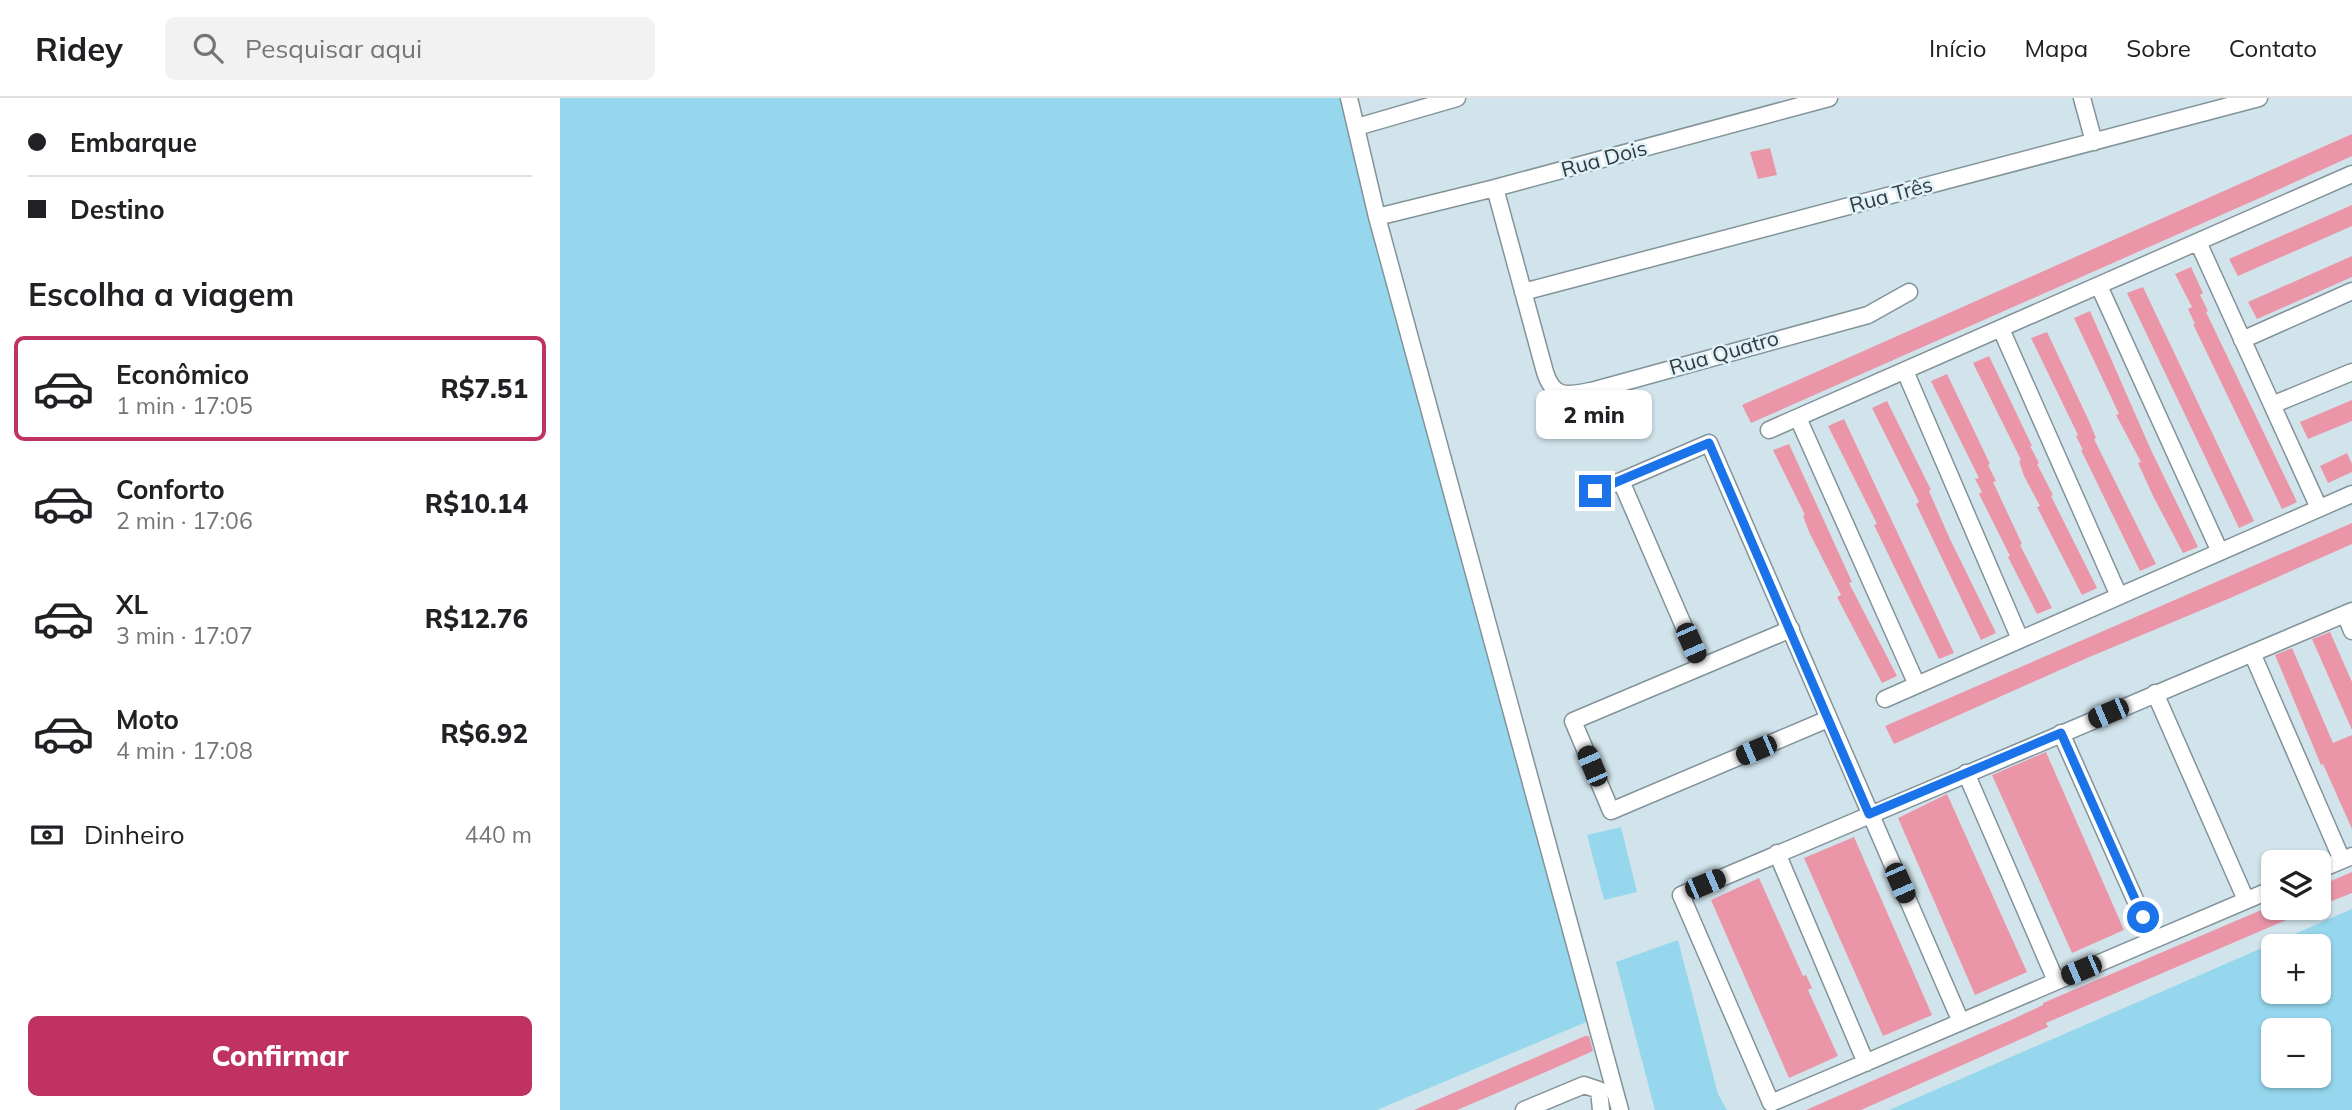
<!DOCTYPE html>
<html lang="pt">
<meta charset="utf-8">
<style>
body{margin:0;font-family:Mulish,sans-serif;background:#f2f2f2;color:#202124;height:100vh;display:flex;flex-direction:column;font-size:26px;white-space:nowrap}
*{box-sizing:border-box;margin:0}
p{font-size:23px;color:#757577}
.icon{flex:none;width:38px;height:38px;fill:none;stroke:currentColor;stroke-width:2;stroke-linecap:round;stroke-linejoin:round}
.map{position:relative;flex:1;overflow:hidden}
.side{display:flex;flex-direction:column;background:#fff;width:560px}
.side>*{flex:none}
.banner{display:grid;align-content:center;height:154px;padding:0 28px;background:#fff}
.tools{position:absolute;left:1701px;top:752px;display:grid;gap:14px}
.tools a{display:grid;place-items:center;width:70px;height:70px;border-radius:10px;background:#fff;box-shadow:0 2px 5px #0004;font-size:35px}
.end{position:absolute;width:32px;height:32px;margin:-16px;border:9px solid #1a73e8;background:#fff;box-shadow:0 0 0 4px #fff}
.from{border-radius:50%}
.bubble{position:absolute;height:49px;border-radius:10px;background:#fff;box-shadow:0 2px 5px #0004;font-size:23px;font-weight:800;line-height:49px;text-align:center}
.car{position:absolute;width:21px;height:42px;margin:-21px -10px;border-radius:9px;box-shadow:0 0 5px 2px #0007;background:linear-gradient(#222 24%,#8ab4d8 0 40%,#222 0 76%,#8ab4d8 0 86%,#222 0)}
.banner b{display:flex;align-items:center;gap:24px;height:66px;font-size:26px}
.banner b+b{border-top:2px solid #e0e0e0}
.banner i{width:18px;height:18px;background:#202124}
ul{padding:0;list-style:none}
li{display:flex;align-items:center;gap:21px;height:105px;margin:0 14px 10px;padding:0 14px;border:4px solid transparent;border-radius:10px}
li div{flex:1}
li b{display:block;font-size:26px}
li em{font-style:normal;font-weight:800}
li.selected{border-color:#c03261}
li>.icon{width:63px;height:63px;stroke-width:1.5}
h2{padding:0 28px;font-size:32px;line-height:84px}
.pay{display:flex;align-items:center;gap:18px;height:77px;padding:0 28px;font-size:26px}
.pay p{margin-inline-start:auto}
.action{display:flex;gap:14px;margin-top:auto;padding:14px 28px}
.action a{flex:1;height:80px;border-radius:10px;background:#c03261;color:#fff;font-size:28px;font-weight:800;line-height:80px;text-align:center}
header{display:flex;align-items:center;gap:42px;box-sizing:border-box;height:98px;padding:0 35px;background:#fff;border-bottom:2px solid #e0e0e0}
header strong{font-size:33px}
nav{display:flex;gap:38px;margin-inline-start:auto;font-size:24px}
.search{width:490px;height:63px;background:#f2f2f2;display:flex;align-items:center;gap:18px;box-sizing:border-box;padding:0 24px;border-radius:10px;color:#757577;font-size:26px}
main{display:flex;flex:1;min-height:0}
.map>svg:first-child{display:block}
</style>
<header>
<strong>Ridey</strong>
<div class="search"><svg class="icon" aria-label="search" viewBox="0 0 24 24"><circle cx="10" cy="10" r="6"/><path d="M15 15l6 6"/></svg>Pesquisar aqui</div>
<nav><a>Início</a><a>Mapa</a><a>Sobre</a><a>Contato</a></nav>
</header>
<main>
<section class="side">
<div class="banner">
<b><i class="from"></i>Embarque</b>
<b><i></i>Destino</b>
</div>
<h2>Escolha a viagem</h2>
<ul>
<li class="selected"><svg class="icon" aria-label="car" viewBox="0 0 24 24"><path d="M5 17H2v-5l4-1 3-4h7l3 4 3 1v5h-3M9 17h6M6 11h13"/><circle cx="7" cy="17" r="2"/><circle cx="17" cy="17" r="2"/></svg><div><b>Econômico</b><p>1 min · 17:05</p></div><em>R$7.51</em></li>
<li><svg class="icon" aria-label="car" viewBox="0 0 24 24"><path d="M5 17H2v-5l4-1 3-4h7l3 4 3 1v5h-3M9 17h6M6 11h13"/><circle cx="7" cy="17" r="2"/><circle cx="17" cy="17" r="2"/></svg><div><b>Conforto</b><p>2 min · 17:06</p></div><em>R$10.14</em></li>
<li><svg class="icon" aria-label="car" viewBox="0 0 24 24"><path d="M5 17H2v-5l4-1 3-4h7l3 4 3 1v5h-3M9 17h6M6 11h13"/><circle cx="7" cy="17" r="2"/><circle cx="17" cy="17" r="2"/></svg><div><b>XL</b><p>3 min · 17:07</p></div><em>R$12.76</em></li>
<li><svg class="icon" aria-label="car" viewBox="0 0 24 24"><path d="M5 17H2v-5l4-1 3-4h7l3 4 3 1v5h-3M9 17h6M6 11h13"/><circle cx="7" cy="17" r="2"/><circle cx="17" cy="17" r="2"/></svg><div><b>Moto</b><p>4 min · 17:08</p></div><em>R$6.92</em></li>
</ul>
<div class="pay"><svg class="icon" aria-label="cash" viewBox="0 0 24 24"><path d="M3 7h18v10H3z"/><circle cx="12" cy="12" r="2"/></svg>Dinheiro<p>440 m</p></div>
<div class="action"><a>Confirmar</a></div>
</section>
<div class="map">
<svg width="1792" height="1012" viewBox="0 0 1792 1012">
<rect width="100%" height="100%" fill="#d1e4eb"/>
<path fill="#96d7ed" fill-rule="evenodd" d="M0,0H783L1031,922L817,1012H0Z
M1061,729L1077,794L1044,802L1027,737Z
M1792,811V1012H1329ZM1713,849H1759V894H1713ZM1713,933H1759V978H1713Z
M1118,842L1158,996L1167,1012H1095L1056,864Z"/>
<path fill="#ea96a8" d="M1792,36V58L1702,99L1191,325L1182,307Z
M1210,50L1217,77L1198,81L1190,54Z
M1792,107V128L1678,178L1669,161Z
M1792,158V179L1697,221L1688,204Z
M1631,169L1643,195L1640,197L1648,213L1646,214L1737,404L1722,411L1633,226H1635L1628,211L1632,209L1615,176Z
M1583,189L1694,423L1679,430L1567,195Z
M1530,213L1591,352L1638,449L1623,455L1593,398L1578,365L1581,364L1556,317L1559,316L1514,220Z
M1487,234L1529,323L1536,340L1534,341L1596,466L1580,473L1521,352H1523L1516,338L1518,337L1471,240Z
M1429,258L1472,348H1470L1479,365L1477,366L1493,397L1491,398L1537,490L1522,497L1477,409L1480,408L1464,378L1459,363L1461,362L1413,265Z
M1387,276L1430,366L1428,367L1436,383L1433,384L1462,446L1460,447L1492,510L1477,516L1448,459L1450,458L1419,396L1422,394L1415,381L1419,380L1371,283Z
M1792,302V323L1748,341L1740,324Z
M1327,303L1371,392L1369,393L1389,439L1436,535L1421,542L1356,406L1359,404L1312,310Z
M1284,321L1394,555L1379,561L1314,427L1317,426L1268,328Z
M1229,346L1292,484L1289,485L1337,578L1322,585L1277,499L1281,497L1249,434L1243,418L1245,417L1213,352Z
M1787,355L1792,366V374L1768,385L1760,368Z
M1792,425V446L1668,501L1527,560L1334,646L1325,628Z
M1770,534L1792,584V632L1752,541Z
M1732,550L1773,645L1792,637V731L1763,666L1761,667L1715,557Z
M1486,654L1564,832L1512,855L1432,677Z
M1387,696L1467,874L1415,897L1338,720Z
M1294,739L1372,917L1323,938L1244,760Z
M1792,774V795L1759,808V788Z
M1199,780L1243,878L1246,877L1252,890L1248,892L1278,958L1229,980L1151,802Z
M1713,807V810H1754L1486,925L1488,929L1301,1012H1246L1451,922L1483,907V905Z
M1025,938H1029L1033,953L988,973L897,1012H854Z"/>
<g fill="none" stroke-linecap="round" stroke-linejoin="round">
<defs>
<path id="minor" d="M789,0L817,119L1060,1012
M1522,0L1534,44
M797,29L897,0
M935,90L985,274C994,303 1010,297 1035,292L1308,217L1349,194
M817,119L935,90L1269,0
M1638,144L1759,410
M1539,188L1660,454
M963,194L1699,0
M1441,231L1559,498
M1682,242L1792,193
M1345,273L1460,541
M1712,307L1792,274
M1238,320L1357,587
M1209,332L1792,76
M1035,393L1061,383
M1785,516L1792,533
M1231,531L1013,623L1051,713L1268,621
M1692,555L1782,762
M1141,568L1061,383L1149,345C1234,538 1316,731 1401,924L1211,1005L1121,797L1792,513
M1595,595L1686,802
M1325,601L1792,396
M1501,635L1593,842
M1406,675L1496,883
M1217,755L1306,965
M1759,772L1792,758
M1401,924L1713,791
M964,1012L1024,987L1039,992L1041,1012"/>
</defs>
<use href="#minor" stroke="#82939a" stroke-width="19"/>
<use href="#minor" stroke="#fff" stroke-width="16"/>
</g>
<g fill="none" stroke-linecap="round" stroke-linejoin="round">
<path stroke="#1a73e8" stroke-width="9" d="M1035,393L1149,345L1309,716L1501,635L1583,819"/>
</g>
<g text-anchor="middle" stroke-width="5" stroke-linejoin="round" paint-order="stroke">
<g font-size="21" fill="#323a3c" stroke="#def1f8">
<text transform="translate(1044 61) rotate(-15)" y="7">Rua Dois</text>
<text transform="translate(1331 97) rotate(-15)" y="7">Rua Três</text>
<text transform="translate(1164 255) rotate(-16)" y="7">Rua Quatro</text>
</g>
</g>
</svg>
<div class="tools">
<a><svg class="icon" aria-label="layers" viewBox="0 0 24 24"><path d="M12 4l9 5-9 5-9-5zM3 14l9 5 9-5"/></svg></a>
<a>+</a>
<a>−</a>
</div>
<i class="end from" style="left:1583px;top:819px"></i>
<i class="end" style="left:1035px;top:393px"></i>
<div class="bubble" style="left:976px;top:292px;width:116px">2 min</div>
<i class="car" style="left:1131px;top:545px;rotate:156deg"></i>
<i class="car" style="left:1548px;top:615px;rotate:247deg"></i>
<i class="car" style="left:1196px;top:652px;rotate:247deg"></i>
<i class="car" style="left:1032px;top:668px;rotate:337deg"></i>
<i class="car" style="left:1340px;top:785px;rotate:156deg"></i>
<i class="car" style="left:1145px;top:786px;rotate:67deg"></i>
<i class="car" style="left:1521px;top:872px;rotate:247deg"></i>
</div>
</main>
